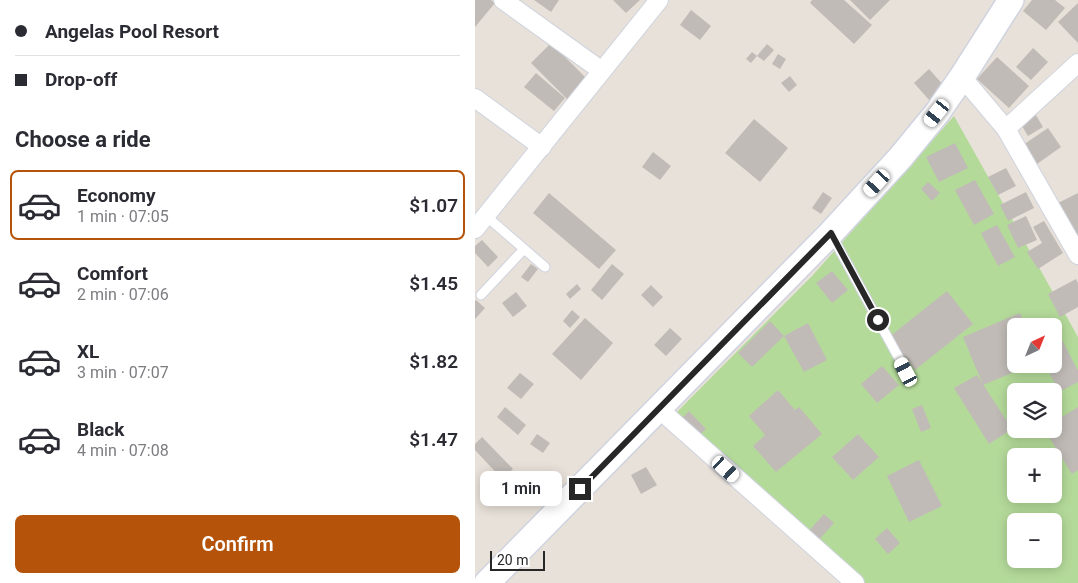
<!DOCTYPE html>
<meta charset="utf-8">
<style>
body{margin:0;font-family:Roboto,sans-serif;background:#f7f7f7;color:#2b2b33;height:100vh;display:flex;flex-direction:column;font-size:19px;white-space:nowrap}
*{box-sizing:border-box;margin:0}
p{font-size:16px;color:#7c7c81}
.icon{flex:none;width:28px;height:28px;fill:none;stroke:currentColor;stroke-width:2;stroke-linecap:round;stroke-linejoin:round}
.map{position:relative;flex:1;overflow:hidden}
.side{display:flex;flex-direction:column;background:#fff;width:475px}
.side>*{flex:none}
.hud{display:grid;align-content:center;height:110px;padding:0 15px;background:#fff}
.needle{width:32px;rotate:43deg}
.fabs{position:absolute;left:532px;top:318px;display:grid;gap:10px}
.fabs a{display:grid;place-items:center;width:55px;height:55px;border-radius:8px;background:#fff;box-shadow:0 2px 12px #0003;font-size:25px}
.scale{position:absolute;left:15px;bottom:12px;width:55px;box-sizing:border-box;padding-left:5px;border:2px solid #272727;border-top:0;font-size:14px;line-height:18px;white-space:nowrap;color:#272727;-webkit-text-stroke:4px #fff;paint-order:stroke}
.end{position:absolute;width:22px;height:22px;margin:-11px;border:6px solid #272727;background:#fff;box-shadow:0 0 0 2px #fff}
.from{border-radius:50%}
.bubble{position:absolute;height:35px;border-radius:8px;background:#fff;box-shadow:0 2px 12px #0003;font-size:16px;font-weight:600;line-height:35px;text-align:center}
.car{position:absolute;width:15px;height:30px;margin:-15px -8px;border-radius:6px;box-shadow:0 0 4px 1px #0007;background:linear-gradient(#fff 24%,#345 0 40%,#fff 0 76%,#345 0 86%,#fff 0)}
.hud b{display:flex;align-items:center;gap:18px;height:48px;font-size:19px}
.hud b+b{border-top:1px solid #e1e1e2}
.hud i{width:12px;height:12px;background:#2b2b33}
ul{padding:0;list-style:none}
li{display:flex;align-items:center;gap:15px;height:70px;margin:0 10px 8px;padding:0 5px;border:2px solid transparent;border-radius:8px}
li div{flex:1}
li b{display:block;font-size:19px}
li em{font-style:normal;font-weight:600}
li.active{border-color:#b45309}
li>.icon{width:45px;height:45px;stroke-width:1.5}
h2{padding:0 15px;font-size:22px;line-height:60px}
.primary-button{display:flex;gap:10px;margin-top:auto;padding:10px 15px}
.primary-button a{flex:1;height:58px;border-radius:8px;background:#b45309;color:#fff;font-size:20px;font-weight:600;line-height:58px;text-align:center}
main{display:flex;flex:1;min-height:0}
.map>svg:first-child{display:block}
</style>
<main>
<section class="side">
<div class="hud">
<b><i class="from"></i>Angelas Pool Resort</b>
<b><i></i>Drop-off</b>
</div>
<h2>Choose a ride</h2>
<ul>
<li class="active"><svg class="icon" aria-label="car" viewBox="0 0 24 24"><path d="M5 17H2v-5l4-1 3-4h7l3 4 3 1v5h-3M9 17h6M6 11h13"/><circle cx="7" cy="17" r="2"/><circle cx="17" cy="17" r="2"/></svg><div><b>Economy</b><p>1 min · 07:05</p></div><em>$1.07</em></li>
<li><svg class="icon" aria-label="car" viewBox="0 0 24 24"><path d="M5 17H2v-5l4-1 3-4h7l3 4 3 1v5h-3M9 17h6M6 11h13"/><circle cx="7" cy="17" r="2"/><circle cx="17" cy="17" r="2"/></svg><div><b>Comfort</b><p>2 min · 07:06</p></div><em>$1.45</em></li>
<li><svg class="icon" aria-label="car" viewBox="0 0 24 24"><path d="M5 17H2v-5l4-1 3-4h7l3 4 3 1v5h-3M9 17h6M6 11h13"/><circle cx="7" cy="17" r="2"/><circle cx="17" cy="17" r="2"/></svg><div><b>XL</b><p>3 min · 07:07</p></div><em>$1.82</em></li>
<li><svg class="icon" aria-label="car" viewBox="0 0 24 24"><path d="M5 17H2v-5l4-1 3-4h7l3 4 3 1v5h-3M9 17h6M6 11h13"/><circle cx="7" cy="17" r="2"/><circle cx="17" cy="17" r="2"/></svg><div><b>Black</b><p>4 min · 07:08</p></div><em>$1.47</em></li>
</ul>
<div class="primary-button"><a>Confirm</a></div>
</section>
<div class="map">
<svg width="603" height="583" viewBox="0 0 603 583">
<rect width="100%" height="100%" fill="#e8e1d9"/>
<path fill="#b4da9a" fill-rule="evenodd" d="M479,116L603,337V583H369L194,420L338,275ZM541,326H579V364H541ZM541,391H579V429H541ZM541,456H579V494H541ZM541,521H579V559H541Z"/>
<path fill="#c0bbb6" d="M0,0H16L20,3L0,27Z
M59,0H84L76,12Z
M138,0H165L151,13Z
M337,0H369L397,25L379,44L335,3Z
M375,0H415L395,20Z
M557,0H580L590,8L571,30L548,11Z
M603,3V43L583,22Z
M216,10L236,26L225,40L205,25Z
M76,43L113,80L93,100L56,63Z
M292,44L299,50L289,61L282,56Z
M558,48L573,62L556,80L541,67Z
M277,52L282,56L276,63L271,59Z
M303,54L311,59L305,69L297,64Z
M522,57L554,86L534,108L502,79Z
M454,69L470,87L455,101L439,83Z
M61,73L90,98L79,111L49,87Z
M315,76L322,85L314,92L306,83Z
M559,112L568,127L553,136L544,121Z
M279,119L313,148L285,182L250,153Z
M573,128L586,147L562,164L548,145Z
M480,143L493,168L464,182L451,157Z
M178,152L196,166L185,180L167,167Z
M531,168L541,186L523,195L513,177Z
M500,180L519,214L499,225L480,190Z
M453,182L465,193L457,201L446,189Z
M348,192L357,198L346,214L337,208Z
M551,192L559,208L533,221L525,205Z
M74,193L141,250L124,269L58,213Z
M603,193V243L583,203Z
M551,216L562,240L543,248L532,225Z
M569,221L588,253L563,269L552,252L567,243L558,227Z
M522,225L540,257L523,266L506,233Z
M7,240L23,257L13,267L0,253V246Z
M56,264L63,269L53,282L46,277Z
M137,264L149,274L127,300L116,290Z
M357,271L373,290L357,303L341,283Z
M601,279L603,283V307L585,317L573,294Z
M102,284L106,289L95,299L91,294Z
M176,285L188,297L178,307L166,295Z
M472,291L498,324L440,370L414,337Z
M41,292L52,306L38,317L27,303Z
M1,300L10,308L0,319V301Z
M97,310L105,317L95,328L88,321Z
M545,313L551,326H541V364H559L508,385L488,337Z
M110,318L138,343L106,380L77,354Z
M295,321L309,336L277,367L263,353Z
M333,323L352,360L329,372L309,336Z
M195,328L207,339L191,356L179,345Z
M582,330L603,371V382L584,392L570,364H579V332Z
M407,366L424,385L402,403L386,384Z
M45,373L59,384L46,399L32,388Z
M502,375L537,429L514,444L479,388Z
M303,390L320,410L324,407L347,434L301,472L278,446L290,435L274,416Z
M447,405L456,428L446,432L437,409Z
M30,407L51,425L43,435L22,417Z
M603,407V470L597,474L569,429H579V422Z
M214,411L231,429L219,440L202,423Z
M62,434L75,443L68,453L55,444Z
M383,434L404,457L378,480L357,457Z
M7,437L38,469L27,479L0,450V444Z
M444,460L467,506L434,522L412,476Z
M171,467L182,485L166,494L156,475Z
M349,514L359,523L341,543L331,534Z
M412,528L425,543L413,554L400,539Z"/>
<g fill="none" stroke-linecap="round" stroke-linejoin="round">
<defs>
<path id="lane" d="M11,216L70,267
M357,236L431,371
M6,295L49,249"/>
<path id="street" d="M28,0L127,71
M487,77L531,129L603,255
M0,98L67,147
M531,129L603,63
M0,229L184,0
M184,409L380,583"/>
<path id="secondary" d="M12,583L356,233L425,158L462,113L487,77L536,0"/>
</defs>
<use href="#lane" stroke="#cfd3df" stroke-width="11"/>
<use href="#street" stroke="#cfd3df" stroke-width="20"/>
<use href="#secondary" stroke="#cfd3df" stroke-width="28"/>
<use href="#lane" stroke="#fff" stroke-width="9"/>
<use href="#street" stroke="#fff" stroke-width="18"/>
<use href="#secondary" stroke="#fff" stroke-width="25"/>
</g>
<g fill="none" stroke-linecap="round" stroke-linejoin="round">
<path stroke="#272727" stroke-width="6" d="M105,489L356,233L403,320"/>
</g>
</svg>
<div class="fabs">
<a><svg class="needle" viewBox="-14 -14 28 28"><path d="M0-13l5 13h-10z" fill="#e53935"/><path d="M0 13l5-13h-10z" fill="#7c7c81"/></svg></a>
<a><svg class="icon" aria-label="layers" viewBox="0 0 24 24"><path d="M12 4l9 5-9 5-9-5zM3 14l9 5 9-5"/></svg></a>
<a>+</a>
<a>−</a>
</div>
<div class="scale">20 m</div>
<i class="end from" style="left:403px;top:320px"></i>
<i class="end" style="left:105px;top:489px"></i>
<div class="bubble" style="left:5px;top:471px;width:82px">1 min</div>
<i class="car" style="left:462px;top:113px;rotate:219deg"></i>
<i class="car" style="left:402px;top:183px;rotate:222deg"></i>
<i class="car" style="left:431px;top:372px;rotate:332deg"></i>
<i class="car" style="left:251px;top:469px;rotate:132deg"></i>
</div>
</main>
